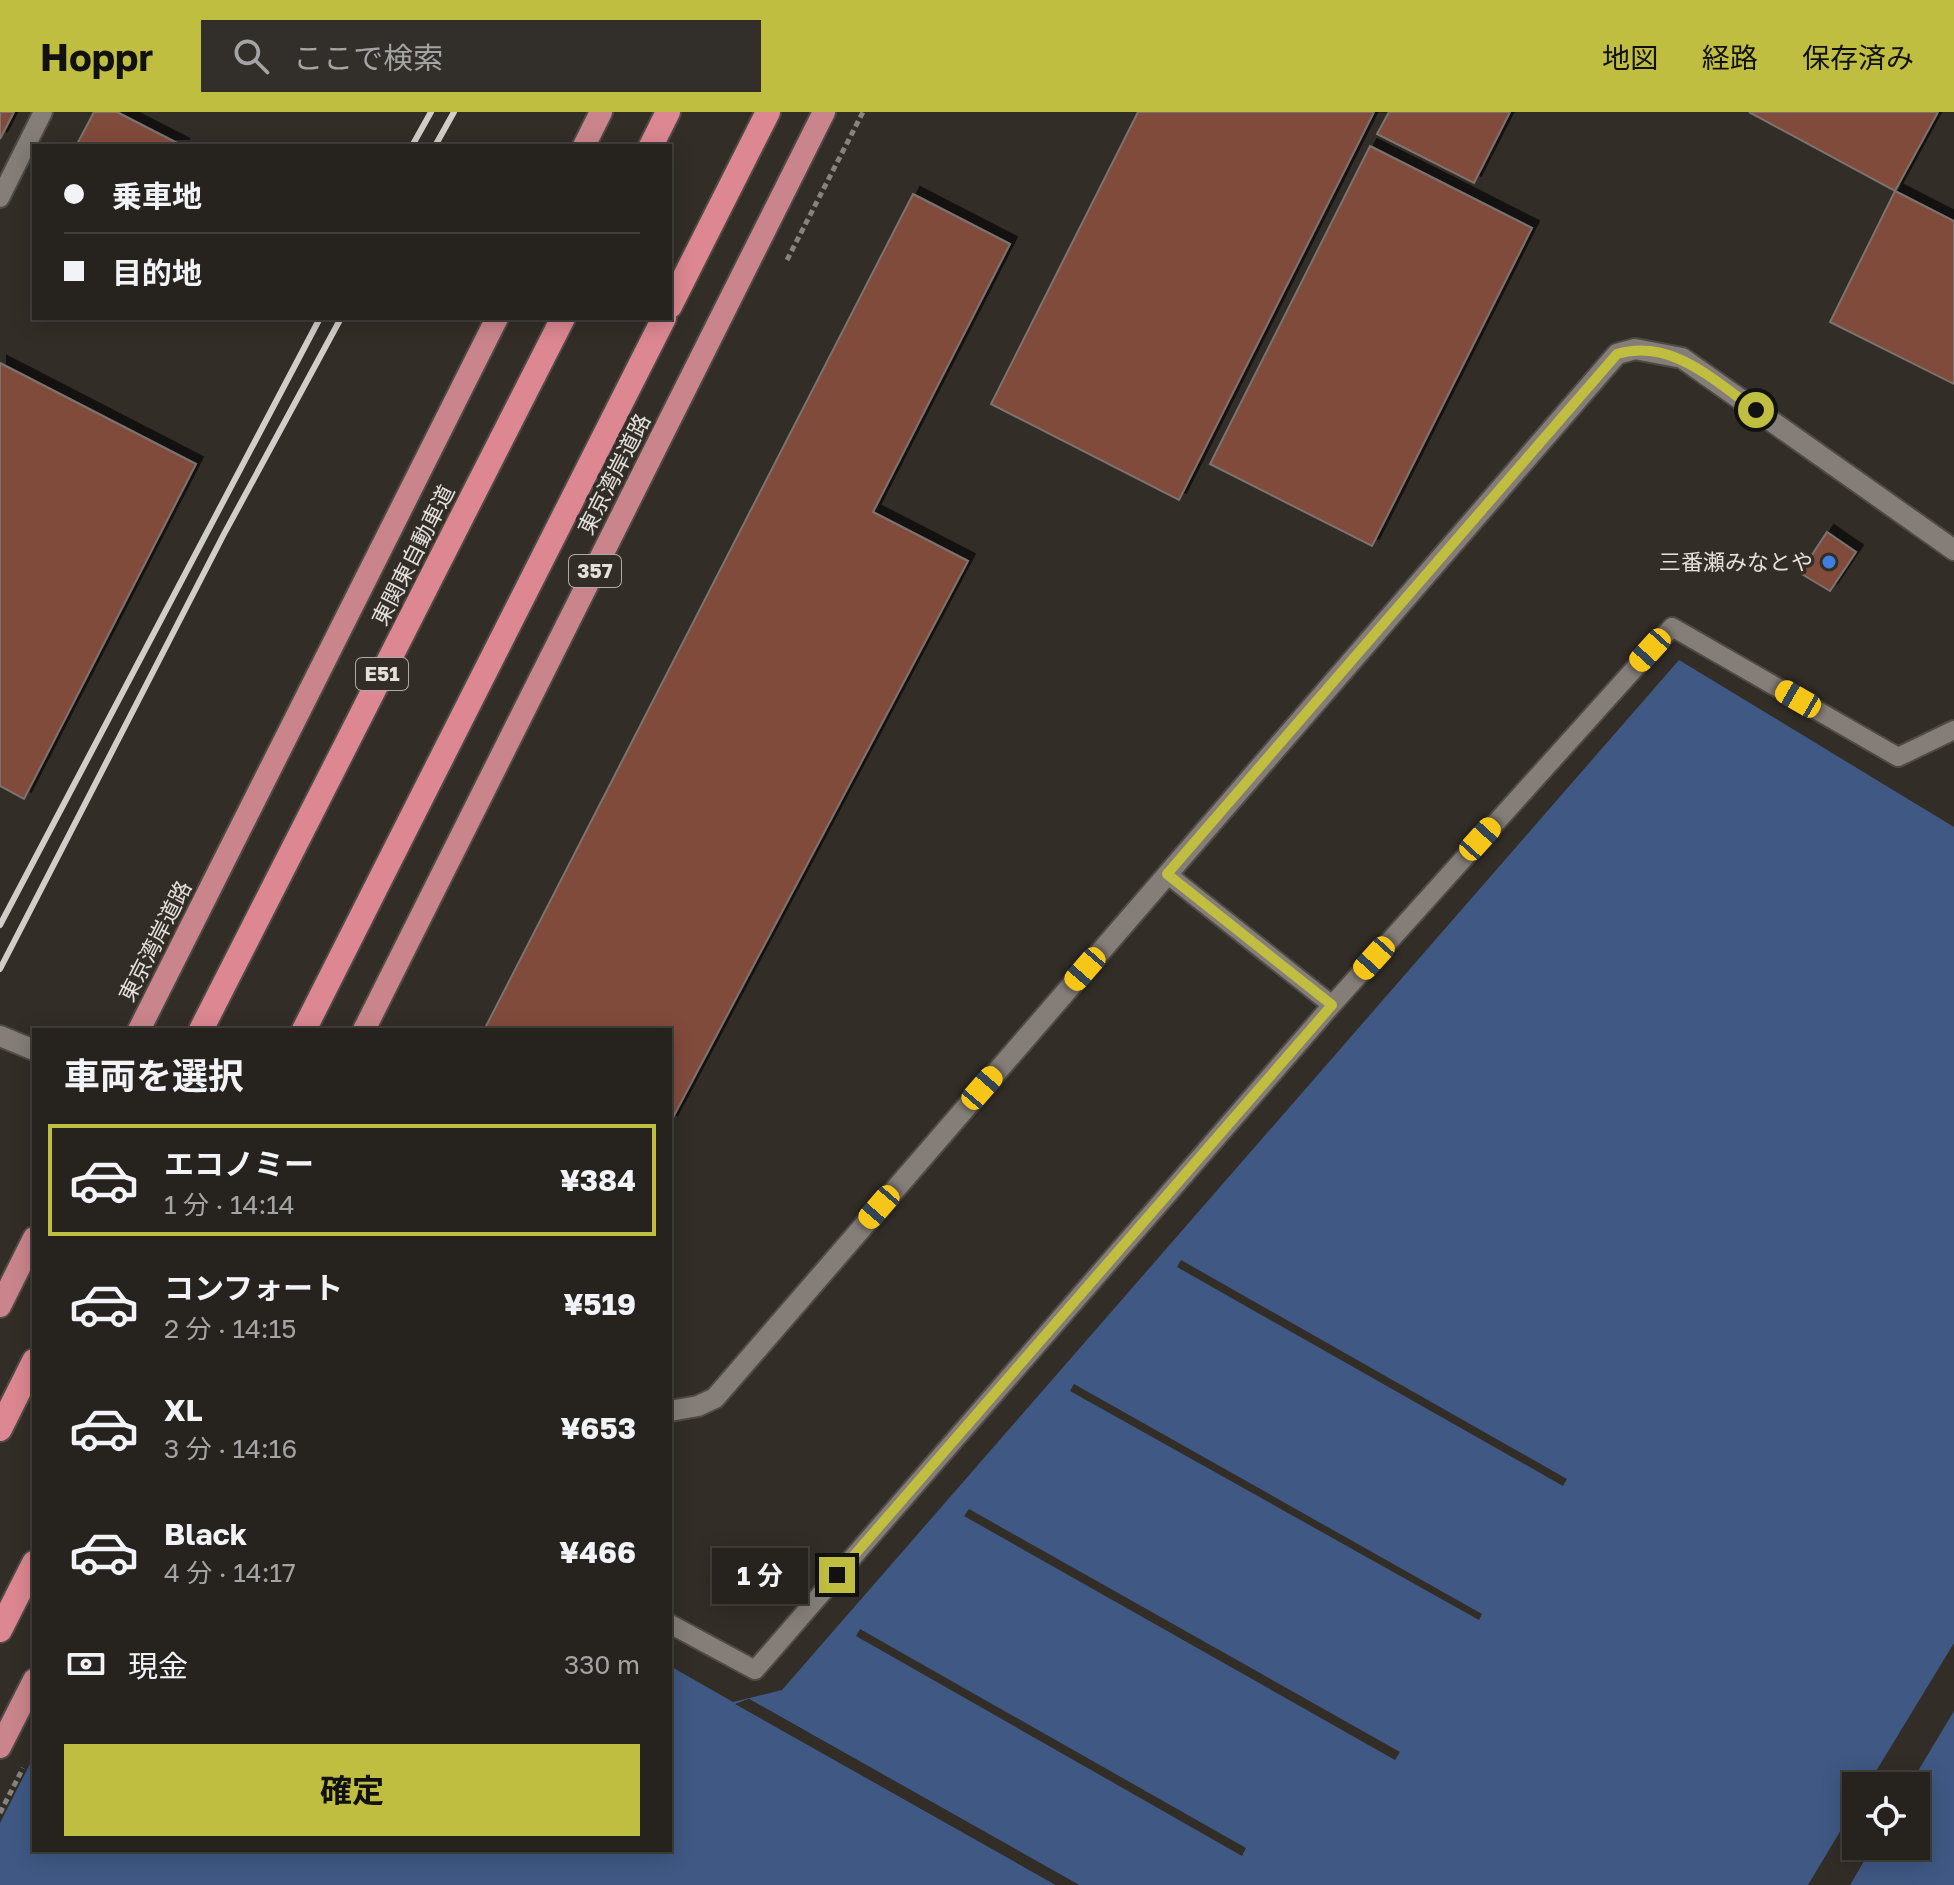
<!DOCTYPE html>
<html lang="ja">
<meta charset="utf-8">
<style>
body{margin:0;font-family:"Golos Text","Noto Sans JP",sans-serif;background:#322f2a;color:#f1f3f6;height:100vh;display:flex;flex-direction:column;font-size:30px;white-space:nowrap}
*{box-sizing:border-box;margin:0}
p{font-size:26px;color:#a4a4a4}
.icon{flex:none;width:44px;height:44px;fill:none;stroke:currentColor;stroke-width:2;stroke-linecap:round;stroke-linejoin:round}
.map{position:relative;flex:1;overflow:hidden}
.details{position:absolute;left:32px;top:916px;width:640px;height:824px;display:flex;flex-direction:column;background:#26221d;border-radius:0px;box-shadow:0 4px 20px #0003,0 0 0 2px #423f3b}
.details>*{flex:none}
.hud{position:absolute;left:32px;top:32px;width:640px;height:176px;border-radius:0px;box-shadow:0 4px 20px #0003,0 0 0 2px #423f3b;display:grid;align-content:center;height:176px;padding:0 32px;background:#26221d}
.tools{position:absolute;left:1842px;top:1660px;display:grid;gap:16px}
.tools a{display:grid;place-items:center;width:88px;height:88px;border-radius:0px;background:#26221d;box-shadow:0 4px 20px #0003,0 0 0 2px #423f3b;font-size:40px}
.end{position:absolute;width:36px;height:36px;margin:-18px;border:10px solid #c0be41;background:#111;box-shadow:0 0 0 4px #111}
.from{border-radius:50%}
.bubble{position:absolute;height:56px;border-radius:0px;background:#26221d;box-shadow:0 4px 20px #0003,0 0 0 2px #423f3b;font-size:26px;font-weight:700;line-height:56px;text-align:center}
.car{position:absolute;width:24px;height:48px;margin:-24px -12px;border-radius:10px;box-shadow:0 0 6px 2px #0007;background:linear-gradient(#f5c518 24%,#345 0 40%,#f5c518 0 76%,#345 0 86%,#f5c518 0)}
.hud b{display:flex;align-items:center;gap:28px;height:76px;font-size:30px}
.hud b+b{border-top:2px solid #423f3b}
.hud i{width:20px;height:20px;background:#f1f3f6}
ul{padding:0;list-style:none}
li{display:flex;align-items:center;gap:24px;height:112px;margin:0 16px 12px;padding:0 16px;border:4px solid transparent;border-radius:0px}
li div{flex:1}
li b{display:block;font-size:30px}
li em{font-style:normal;font-weight:700}
li.current{border-color:#c0be41}
li>.icon{width:72px;height:72px;stroke-width:1.5}
h2{padding:0 32px;font-size:36px;line-height:96px}
.pay{display:flex;align-items:center;gap:20px;height:88px;padding:0 32px;font-size:30px}
.pay p{margin-inline-start:auto}
.cta{display:flex;gap:16px;margin-top:auto;padding:16px 32px}
.cta a{flex:1;height:92px;border-radius:0px;background:#c0be41;color:#111;font-size:32px;font-weight:700;line-height:92px;text-align:center}
header{display:flex;align-items:center;gap:48px;box-sizing:border-box;height:112px;padding:0 40px;background:#c0be41;color:#111}
header strong{font-size:38px}
nav{display:flex;gap:44px;margin-inline-start:auto;font-size:28px}
.search{width:560px;height:72px;background:#322f2a;display:flex;align-items:center;gap:20px;box-sizing:border-box;padding:0 28px;border-radius:0px;color:#a4a4a4;font-size:30px}
.map>svg:first-child{display:block}
</style>
<header>
<strong>Hoppr</strong>
<div class="search"><svg class="icon" aria-label="search" viewBox="0 0 24 24"><circle cx="10" cy="10" r="6"/><path d="M15 15l6 6"/></svg>ここで検索</div>
<nav><a>地図</a><a>経路</a><a>保存済み</a></nav>
</header>
<div class="map">
<svg width="1954" height="1773" viewBox="0 0 1954 1773">
<defs>
<filter id="shadow"><feDropShadow dx="7" dy="-7" stdDeviation="0" flood-color="#0009"/></filter>
</defs>
<rect width="100%" height="100%" fill="#322d27"/>
<path fill="#3f5984" d="M1679,548L1954,715V1531L1867,1674H1856V1693L1808,1773H1079L749,1587L736,1592L1056,1773H0V1169L34,1189V1738H670V1554L733,1590L782,1578Z
M1954,1599V1773H1850L1873,1734H1916V1674H1909Z"/>
<path fill="#322d27" d="M1181,1148L1567,1367L1563,1374L1177,1155Z
M0,1165L34,1184V1644L0,1711Z
M1074,1272L1482,1502L1479,1508L1070,1279Z
M969,1397L1400,1640L1395,1648L964,1404Z
M860,1517L1246,1736L1242,1744L856,1524Z
M749,1587L1079,1773H1071L745,1593L1060,1773H1056L735,1592Z"/>
<path fill="#814b3b" stroke="#7c7370" stroke-width="2" filter="url(#shadow)" d="M0,0H14L0,27Z
M94,0H117L183,34H76Z
M1138,0H1374L1179,388L991,292Z
M1389,0H1510L1474,71L1377,22Z
M1749,0H1938L1895,79Z
M1370,34L1532,116L1372,434L1210,352Z
M1895,79L1954,109V272L1830,210Z
M913,82L1010,132L873,400L968,449L670,1011V918H484Z
M0,251L196,352L24,687L0,674Z
M1827,420L1856,440L1830,479L1800,461Z"/>
<g fill="none" stroke-linecap="round" stroke-linejoin="round">
<defs>
<path id="service" d="M0,86L43,0
M1167,762L1332,893
M670,1512L755,1558L1332,893L1672,515L1898,645L1954,618"/>
<path id="tertiary" d="M0,924L34,938
M670,1299L698,1294L715,1286L1617,242L1635,237L1682,246L1954,438"/>
<path id="trunk" d="M584,34L601,0
M139,918L497,206
M364,918L824,0
M0,1194L34,1126
M0,1635L34,1568"/>
<path id="motorway" d="M651,34L668,0
M670,194L768,0
M201,918L563,206
M304,918L664,206
M0,1317L34,1249
M0,1518L34,1451"/>
</defs>
<use href="#service" stroke="#4f4a45" stroke-width="22"/>
<use href="#tertiary" stroke="#4f4a45" stroke-width="24"/>
<use href="#trunk" stroke="#4f4a45" stroke-width="26"/>
<use href="#motorway" stroke="#4f4a45" stroke-width="28"/>
<path stroke="#87837e" stroke-width="5" stroke-dasharray="6 4" stroke-linecap="butt" d="M787,148L863,0
M0,1701L23,1656"/>
<use href="#service" stroke="#857e78" stroke-width="18"/>
<use href="#tertiary" stroke="#857e78" stroke-width="20"/>
<use href="#trunk" stroke="#ca858c" stroke-width="22"/>
<use href="#motorway" stroke="#dc8791" stroke-width="24"/>
<path stroke="#d1cdc9" stroke-width="6" d="M412,34L431,0
M435,34L454,0
M0,813L320,206
M0,857L224,422L341,206"/>
</g>
<g fill="none" stroke-linecap="round" stroke-linejoin="round">
<path stroke="#c0be41" stroke-width="10" d="M837,1463L1332,893L1167,762L1617,242C1672,226 1714,269 1756,298"/>
</g>
<circle fill="#3f7fe0" stroke="#322d27" stroke-width="3" cx="1829" cy="450" r="8"/>
<g text-anchor="middle" stroke-width="7" stroke-linejoin="round" paint-order="stroke">
<g fill="#322d27" stroke="#afaaa6" stroke-width="2">
<rect x="569" y="443" width="52" height="32" rx="6"/>
<rect x="356" y="546" width="52" height="32" rx="6"/>
</g>
<g font-size="20" font-weight="bold" fill="#e4e0dc">
<text x="595" y="466">357</text>
<text x="382" y="569">E51</text>
</g>
<g font-size="22" fill="#e4e0dc" stroke="#322d27">
<text transform="translate(614 362) rotate(-63)" y="8">東京湾岸道路</text>
<text transform="translate(413 443) rotate(-63)" y="8">東関東自動車道</text>
<text transform="translate(155 829) rotate(-63)" y="8">東京湾岸道路</text>
</g>
<g font-size="22" fill="#e4e0dc" stroke="#322d27" text-anchor="end">
<text x="1813" y="458">三番瀬みなとや</text>
</g>
</g>
</svg>
<div class="tools">
<a><svg class="icon" aria-label="locate" viewBox="0 0 24 24"><circle cx="12" cy="12" r="6"/><path d="M12 2v4M12 18v4M2 12h4M18 12h4"/></svg></a>
</div>
<i class="end from" style="left:1756px;top:298px"></i>
<i class="end" style="left:837px;top:1463px"></i>
<div class="bubble" style="left:712px;top:1436px;width:96px">1 分</div>
<i class="car" style="left:1650px;top:538px;rotate:222deg"></i>
<i class="car" style="left:1798px;top:587px;rotate:300deg"></i>
<i class="car" style="left:1480px;top:727px;rotate:42deg"></i>
<i class="car" style="left:1374px;top:846px;rotate:222deg"></i>
<i class="car" style="left:1085px;top:857px;rotate:221deg"></i>
<i class="car" style="left:982px;top:976px;rotate:41deg"></i>
<i class="car" style="left:879px;top:1095px;rotate:221deg"></i>
<div class="hud">
<b><i class="from"></i>乗車地</b>
<b><i></i>目的地</b>
</div>
<section class="details">
<h2>車両を選択</h2>
<ul>
<li class="current"><svg class="icon" aria-label="car" viewBox="0 0 24 24"><path d="M5 17H2v-5l4-1 3-4h7l3 4 3 1v5h-3M9 17h6M6 11h13"/><circle cx="7" cy="17" r="2"/><circle cx="17" cy="17" r="2"/></svg><div><b>エコノミー</b><p>1 分 · 14:14</p></div><em>¥384</em></li>
<li><svg class="icon" aria-label="car" viewBox="0 0 24 24"><path d="M5 17H2v-5l4-1 3-4h7l3 4 3 1v5h-3M9 17h6M6 11h13"/><circle cx="7" cy="17" r="2"/><circle cx="17" cy="17" r="2"/></svg><div><b>コンフォート</b><p>2 分 · 14:15</p></div><em>¥519</em></li>
<li><svg class="icon" aria-label="car" viewBox="0 0 24 24"><path d="M5 17H2v-5l4-1 3-4h7l3 4 3 1v5h-3M9 17h6M6 11h13"/><circle cx="7" cy="17" r="2"/><circle cx="17" cy="17" r="2"/></svg><div><b>XL</b><p>3 分 · 14:16</p></div><em>¥653</em></li>
<li><svg class="icon" aria-label="car" viewBox="0 0 24 24"><path d="M5 17H2v-5l4-1 3-4h7l3 4 3 1v5h-3M9 17h6M6 11h13"/><circle cx="7" cy="17" r="2"/><circle cx="17" cy="17" r="2"/></svg><div><b>Black</b><p>4 分 · 14:17</p></div><em>¥466</em></li>
</ul>
<div class="pay"><svg class="icon" aria-label="cash" viewBox="0 0 24 24"><path d="M3 7h18v10H3z"/><circle cx="12" cy="12" r="2"/></svg>現金<p>330 m</p></div>
<div class="cta"><a>確定</a></div>
</section>
</div>
